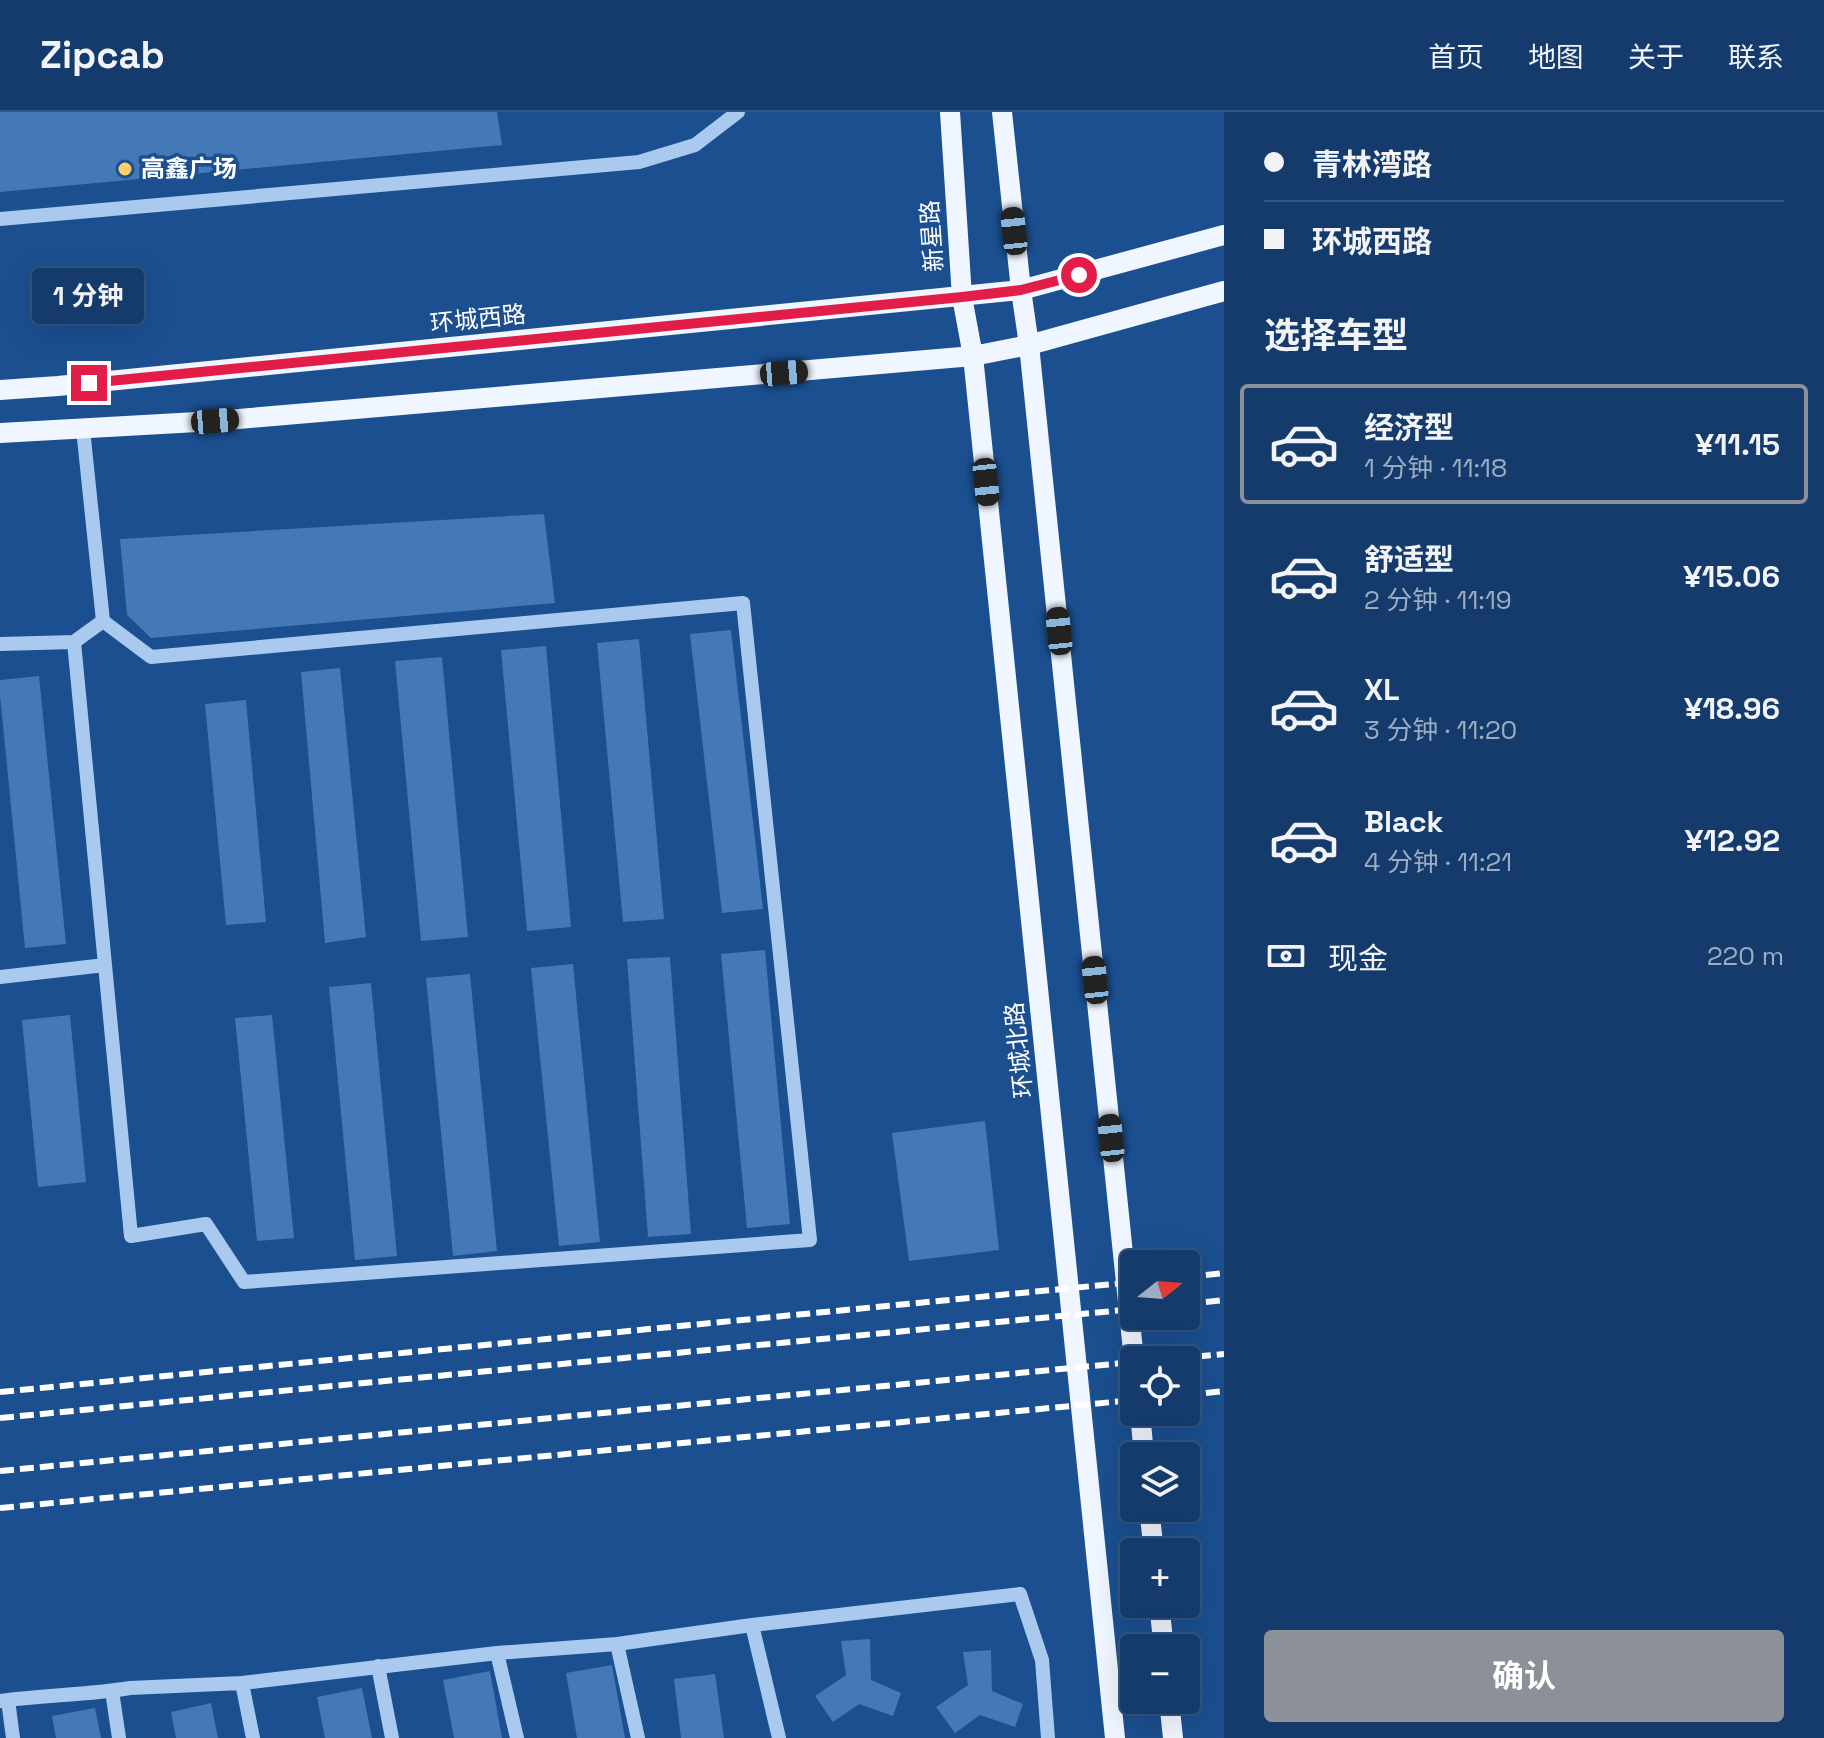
<!DOCTYPE html>
<html lang="zh">
<meta charset="utf-8">
<style>
body{margin:0;font-family:"Space Grotesk","Noto Sans SC",sans-serif;background:#1d4271;color:#f1f3f6;height:100vh;display:flex;flex-direction:column;font-size:30px;white-space:nowrap}
*{box-sizing:border-box;margin:0}
p{font-size:26px;color:#9dadc1}
.icon{flex:none;width:44px;height:44px;fill:none;stroke:currentColor;stroke-width:2;stroke-linecap:round;stroke-linejoin:round}
.map{position:relative;flex:1;overflow:hidden}
.sheet{display:flex;flex-direction:column;background:#143b6b;width:600px}
.sheet>*{flex:none}
.guide{display:grid;align-content:center;height:176px;padding:0 40px;background:#143b6b}
.needle{width:52px;rotate:73deg}
.fabs{position:absolute;left:1120px;top:1138px;display:grid;gap:16px}
.fabs a{display:grid;place-items:center;width:80px;height:80px;border-radius:8px;background:#143b6b;box-shadow:0 8px 32px #0002,0 0 0 2px #33557e;font-size:40px}
.end{position:absolute;width:36px;height:36px;margin:-18px;border:10px solid #e11d48;background:#fff;box-shadow:0 0 0 4px #fff}
.from{border-radius:50%}
.bubble{position:absolute;height:56px;border-radius:8px;background:#143b6b;box-shadow:0 8px 32px #0002,0 0 0 2px #33557e;font-size:26px;font-weight:700;line-height:56px;text-align:center}
.car{position:absolute;width:24px;height:48px;margin:-24px -12px;border-radius:10px;box-shadow:0 0 6px 2px #0007;background:linear-gradient(#222 24%,#8ab4d8 0 40%,#222 0 76%,#8ab4d8 0 86%,#222 0)}
.guide b{display:flex;align-items:center;gap:28px;height:76px;font-size:30px}
.guide b+b{border-top:2px solid #33557e}
.guide i{width:20px;height:20px;background:#f1f3f6}
ul{padding:0;list-style:none}
li{display:flex;align-items:center;gap:24px;height:120px;margin:0 16px 12px;padding:0 24px;border:4px solid transparent;border-radius:8px}
li div{flex:1}
li b{display:block;font-size:30px}
li em{font-style:normal;font-weight:700}
li.on{border-color:#8c9099}
li>.icon{width:72px;height:72px;stroke-width:1.5}
h2{padding:0 40px;font-size:36px;line-height:96px}
.pay{display:flex;align-items:center;gap:20px;height:88px;padding:0 40px;font-size:30px}
.pay p{margin-inline-start:auto}
.action{display:flex;gap:16px;margin-top:auto;padding:16px 40px}
.action a{flex:1;height:92px;border-radius:8px;background:#8c9099;color:#fff;font-size:32px;font-weight:700;line-height:92px;text-align:center}
header{display:flex;align-items:center;gap:48px;box-sizing:border-box;height:112px;padding:0 40px;background:#143b6b;border-bottom:2px solid #33557e}
header strong{font-size:38px}
nav{display:flex;gap:44px;margin-inline-start:auto;font-size:28px}
main{display:flex;flex:1;min-height:0}
.map>svg:first-child{display:block}
</style>
<header>
<strong>Zipcab</strong>
<nav><a>首页</a><a>地图</a><a>关于</a><a>联系</a></nav>
</header>
<main>
<div class="map">
<svg width="1224" height="1626" viewBox="0 0 1224 1626">
<rect width="100%" height="100%" fill="#1b4f8f"/>
<path fill="#4478b7" d="M0,0H497L502,33L0,80Z
M544,402L555,491L151,526L127,503L120,427Z
M731,518L763,797L722,801L690,522Z
M639,527L664,807L623,810L597,531Z
M546,534L571,815L527,819L501,538Z
M442,545L468,825L421,829L395,549Z
M340,556L366,825L325,831L301,560Z
M39,564L66,832L25,836L0,583V568Z
M246,588L266,810L226,813L205,592Z
M765,838L790,1112L747,1116L721,842Z
M670,845L691,1122L648,1125L627,847Z
M573,852L600,1130L559,1134L531,856Z
M470,862L497,1139L453,1144L426,866Z
M371,871L397,1144L355,1148L329,875Z
M70,903L86,1070L38,1075L22,908Z
M272,903L294,1126L257,1129L235,906Z
M985,1009L999,1138L909,1149L892,1021Z
M870,1527L871,1568L901,1581L893,1604L859,1592L833,1610L815,1584L846,1563L841,1529Z
M991,1538L992,1579L1023,1592L1015,1615L980,1603L955,1621L936,1595L968,1573L963,1540Z
M612,1553L625,1626H577L566,1561Z
M490,1559L502,1626H454L443,1568Z
M715,1562L724,1626H681L674,1567Z
M362,1576L372,1626H325L317,1585Z
M211,1591L218,1626H176L171,1600Z
M95,1596L101,1626H56L52,1604Z"/>
<g fill="none" stroke-linecap="round" stroke-linejoin="round">
<path stroke="#a9c9ee" stroke-width="14" d="M0,107L639,50L695,33L738,0
M83,317L103,509L151,545L743,491L810,1128L244,1170L206,1112L131,1124L74,530L103,509
M0,532L74,530
M0,865L105,853
M752,1513L779,1626
M617,1532L638,1626
M497,1541L517,1626
M378,1554L392,1626
M242,1571L253,1626
M112,1579L119,1626
M8,1588L13,1626
M0,1589C43,1583 87,1583 130,1576L242,1571L497,1541L617,1532L752,1513L1020,1482L1042,1548L1048,1626"/>
<path stroke="#f0f6ff" stroke-width="20" d="M950,0L962,185L973,244L1115,1626
M1002,0L1021,178L1029,233L1134,1248
M0,278L58,274L1021,178L1224,123
M0,321L215,309L973,244L1029,233L1224,179
M1140,1300L1144,1344
M1149,1396L1154,1440
M1159,1492L1164,1536
M1169,1588L1173,1626"/>
<path stroke="#fff" stroke-width="6" stroke-dasharray="14 6" stroke-linecap="butt" d="M1186,1165L1224,1161
M1186,1192L1224,1188
M1157,1248L1224,1242
M0,1280L1134,1170
M1186,1283L1224,1279
M0,1306L1134,1197
M0,1359L1134,1250
M0,1396L1134,1288"/>
</g>
<g fill="none" stroke-linecap="round" stroke-linejoin="round">
<path stroke="#e11d48" stroke-width="10" d="M89,271L962,185L1021,178L1079,163"/>
</g>
<circle fill="#ffd166" stroke="#1b4f8f" stroke-width="3" cx="125" cy="57" r="8"/>
<g text-anchor="middle" stroke-width="7" stroke-linejoin="round" paint-order="stroke">
<g font-size="24" font-weight="bold" fill="#fff" stroke="#1b4f8f" text-anchor="start">
<text x="141" y="65">高鑫广场</text>
</g>
<g font-size="24" fill="#fff" stroke="#1b4f8f">
<text transform="translate(932 124) rotate(-94)" y="8">新星路</text>
<text transform="translate(478 207) rotate(-6)" y="8">环城西路</text>
<text transform="translate(1019 938) rotate(-96)" y="8">环城北路</text>
</g>
</g>
</svg>
<div class="fabs">
<a><svg class="needle" viewBox="-14 -14 28 28"><path d="M0-13l5 13h-10z" fill="#e53935"/><path d="M0 13l5-13h-10z" fill="#9dadc1"/></svg></a>
<a><svg class="icon" aria-label="locate" viewBox="0 0 24 24"><circle cx="12" cy="12" r="6"/><path d="M12 2v4M12 18v4M2 12h4M18 12h4"/></svg></a>
<a><svg class="icon" aria-label="layers" viewBox="0 0 24 24"><path d="M12 4l9 5-9 5-9-5zM3 14l9 5 9-5"/></svg></a>
<a>+</a>
<a>−</a>
</div>
<i class="end from" style="left:1079px;top:163px"></i>
<i class="end" style="left:89px;top:271px"></i>
<div class="bubble" style="left:32px;top:156px;width:112px">1 分钟</div>
<i class="car" style="left:1014px;top:119px;rotate:354deg"></i>
<i class="car" style="left:784px;top:261px;rotate:85deg"></i>
<i class="car" style="left:215px;top:309px;rotate:85deg"></i>
<i class="car" style="left:986px;top:370px;rotate:174deg"></i>
<i class="car" style="left:1059px;top:519px;rotate:354deg"></i>
<i class="car" style="left:1095px;top:868px;rotate:354deg"></i>
<i class="car" style="left:1111px;top:1026px;rotate:354deg"></i>
</div>
<section class="sheet">
<div class="guide">
<b><i class="from"></i>青林湾路</b>
<b><i></i>环城西路</b>
</div>
<h2>选择车型</h2>
<ul>
<li class="on"><svg class="icon" aria-label="car" viewBox="0 0 24 24"><path d="M5 17H2v-5l4-1 3-4h7l3 4 3 1v5h-3M9 17h6M6 11h13"/><circle cx="7" cy="17" r="2"/><circle cx="17" cy="17" r="2"/></svg><div><b>经济型</b><p>1 分钟 · 11:18</p></div><em>¥11.15</em></li>
<li><svg class="icon" aria-label="car" viewBox="0 0 24 24"><path d="M5 17H2v-5l4-1 3-4h7l3 4 3 1v5h-3M9 17h6M6 11h13"/><circle cx="7" cy="17" r="2"/><circle cx="17" cy="17" r="2"/></svg><div><b>舒适型</b><p>2 分钟 · 11:19</p></div><em>¥15.06</em></li>
<li><svg class="icon" aria-label="car" viewBox="0 0 24 24"><path d="M5 17H2v-5l4-1 3-4h7l3 4 3 1v5h-3M9 17h6M6 11h13"/><circle cx="7" cy="17" r="2"/><circle cx="17" cy="17" r="2"/></svg><div><b>XL</b><p>3 分钟 · 11:20</p></div><em>¥18.96</em></li>
<li><svg class="icon" aria-label="car" viewBox="0 0 24 24"><path d="M5 17H2v-5l4-1 3-4h7l3 4 3 1v5h-3M9 17h6M6 11h13"/><circle cx="7" cy="17" r="2"/><circle cx="17" cy="17" r="2"/></svg><div><b>Black</b><p>4 分钟 · 11:21</p></div><em>¥12.92</em></li>
</ul>
<div class="pay"><svg class="icon" aria-label="cash" viewBox="0 0 24 24"><path d="M3 7h18v10H3z"/><circle cx="12" cy="12" r="2"/></svg>现金<p>220 m</p></div>
<div class="action"><a>确认</a></div>
</section>
</main>
